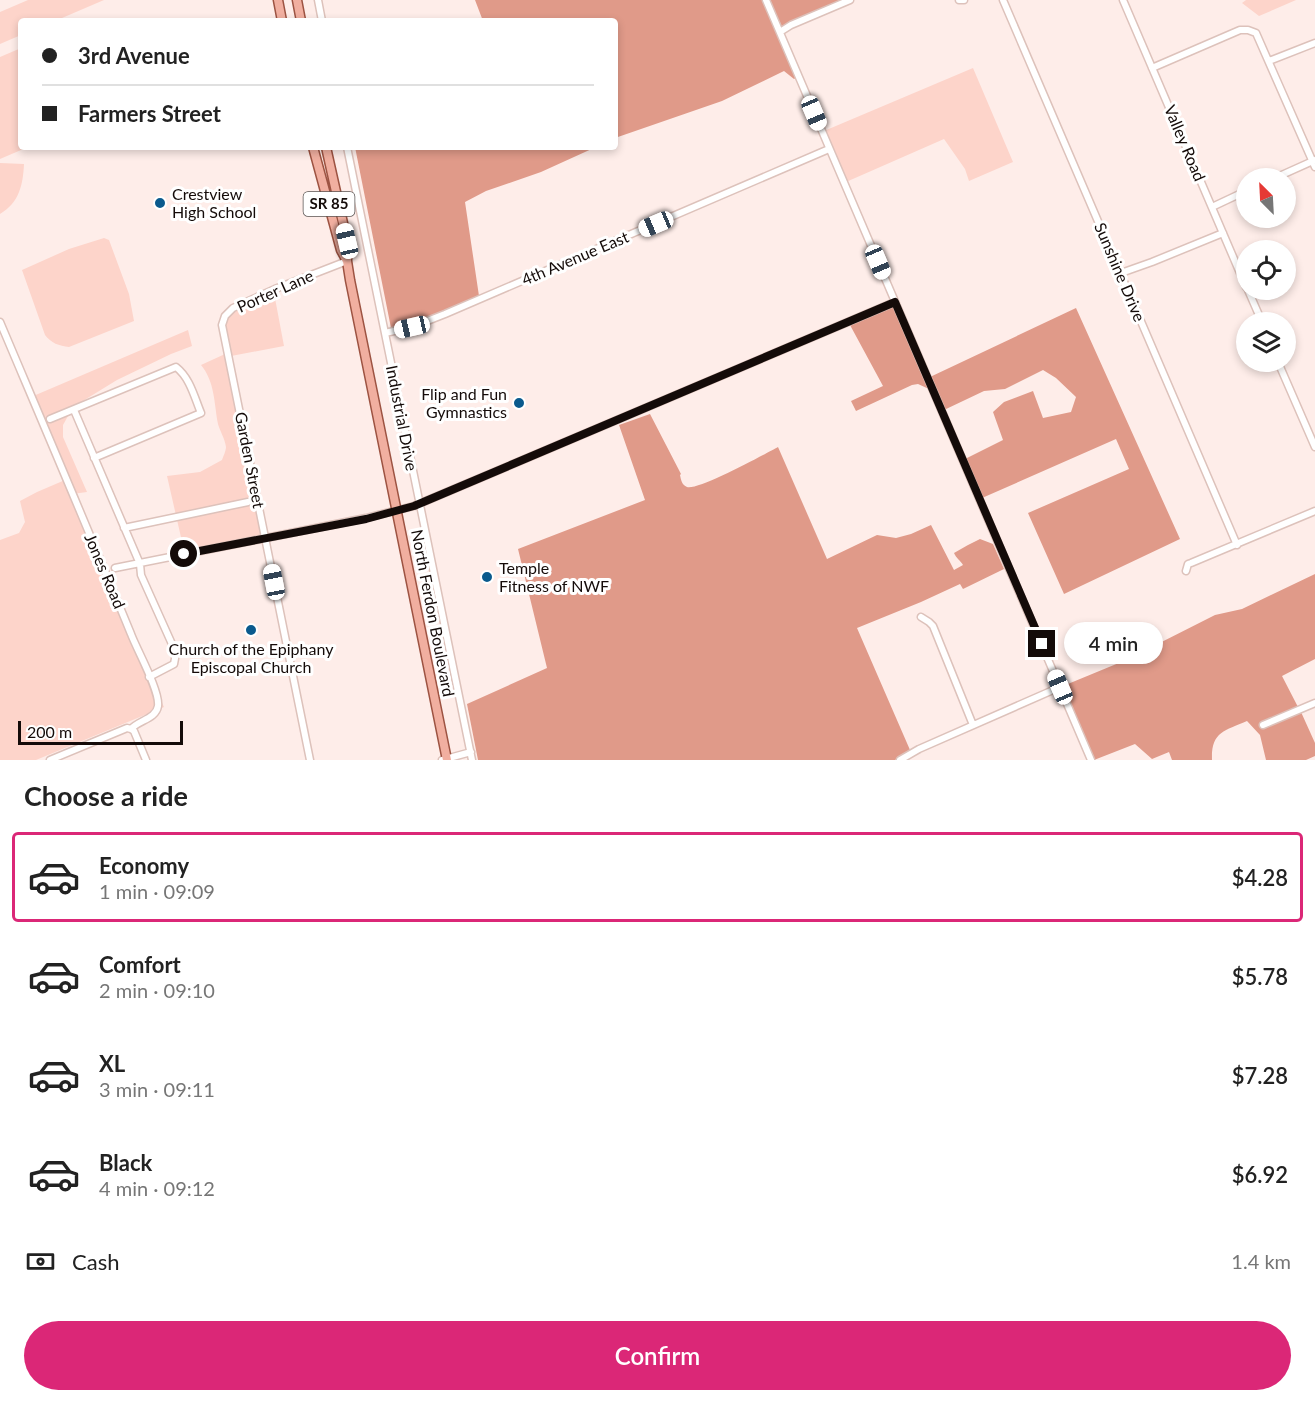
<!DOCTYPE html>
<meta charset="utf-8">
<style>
body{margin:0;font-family:Lato,sans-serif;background:#f2f2f2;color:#222;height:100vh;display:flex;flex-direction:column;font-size:22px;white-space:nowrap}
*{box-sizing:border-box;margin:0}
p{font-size:20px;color:#767676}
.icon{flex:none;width:33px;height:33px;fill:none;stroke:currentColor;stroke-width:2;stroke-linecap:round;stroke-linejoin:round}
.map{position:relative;height:760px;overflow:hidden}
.panel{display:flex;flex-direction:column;background:#fff;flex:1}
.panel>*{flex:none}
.hud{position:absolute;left:18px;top:18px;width:600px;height:132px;border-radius:6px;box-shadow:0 3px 9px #0003;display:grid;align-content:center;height:132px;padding:0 24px;background:#fff}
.needle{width:39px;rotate:336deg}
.fabs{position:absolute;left:1236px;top:168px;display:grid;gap:12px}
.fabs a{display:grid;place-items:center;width:60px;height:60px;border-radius:50%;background:#fff;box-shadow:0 3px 9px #0003;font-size:30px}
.scale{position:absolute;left:18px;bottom:15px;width:165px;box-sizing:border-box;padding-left:6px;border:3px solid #140b09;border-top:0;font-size:16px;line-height:21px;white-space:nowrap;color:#140b09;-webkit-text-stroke:4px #fff;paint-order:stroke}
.end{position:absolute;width:27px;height:27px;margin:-14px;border:8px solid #140b09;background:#fff;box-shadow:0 0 0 3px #fff}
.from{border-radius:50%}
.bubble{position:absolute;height:42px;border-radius:21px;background:#fff;box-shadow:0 3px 9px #0003;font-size:20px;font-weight:600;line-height:42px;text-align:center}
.car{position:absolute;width:18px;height:36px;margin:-18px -9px;border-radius:8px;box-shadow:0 0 4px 2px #0007;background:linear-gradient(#fff 24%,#345 0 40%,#fff 0 76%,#345 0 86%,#fff 0)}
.hud b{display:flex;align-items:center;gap:21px;height:57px;font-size:22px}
.hud b+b{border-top:2px solid #e0e0e0}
.hud i{width:15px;height:15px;background:#222}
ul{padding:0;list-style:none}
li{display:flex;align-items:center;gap:18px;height:90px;margin:0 12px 9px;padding:0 12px;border:3px solid transparent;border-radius:6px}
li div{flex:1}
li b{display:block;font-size:22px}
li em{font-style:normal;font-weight:600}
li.selected{border-color:#db2777}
li>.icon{width:54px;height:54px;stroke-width:1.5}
h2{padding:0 24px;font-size:27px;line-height:72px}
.pay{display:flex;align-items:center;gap:15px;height:66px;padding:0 24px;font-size:22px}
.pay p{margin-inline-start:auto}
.button{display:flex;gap:12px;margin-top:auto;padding:12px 24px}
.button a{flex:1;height:69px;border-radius:36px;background:#db2777;color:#fff;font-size:24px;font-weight:600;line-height:69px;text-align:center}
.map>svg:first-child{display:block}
</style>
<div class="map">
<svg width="1315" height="760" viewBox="0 0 1315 760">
<rect width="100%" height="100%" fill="#feede9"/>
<path fill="#fdd4ca" d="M28,0H104L55,21H21V35L0,44V12Z
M1246,0H1296L1259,16L1242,3Z
M21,48V147H28L0,159V57Z
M973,68L1013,162L969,181L965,169L944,139L846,182L824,131Z
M0,163L24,164C23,185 19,203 0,214Z
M104,238L109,240L129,294L134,321L69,347C59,346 51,343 45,335L22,270L69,249Z
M274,293L284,346L231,356C229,346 224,333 226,323C228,309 262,298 274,293Z
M188,330L192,346L171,354L117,380L73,407L63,425V437L87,492L72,494L152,682L164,707L36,760H0V540L19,533L25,522L20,501L37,492L65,480L31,397Z
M225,354L262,536L186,551L183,546L167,476L200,472L222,460C223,457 226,451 226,447C225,439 220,431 218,424C214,403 215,382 201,365Z"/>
<path fill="#e09a89" d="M475,0H763L796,78L794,79L784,71L722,101L615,138V21H483Z
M769,0H842L781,27Z
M355,147H596L541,172L486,191L465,202L479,296L423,319L391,328Z
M893,306L929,389L918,384L912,385L856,411L851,401L883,386L850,325Z
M1076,308L1180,539L1064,594L1028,513L1129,469L1116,439L982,498L965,459L1003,440L993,412L1004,402L1033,391L1043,418L1071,412L1076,397L1056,378L1043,370L1005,389L984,391L944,410L930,377Z
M650,414L681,474L680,475C681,480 682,485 687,487C697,491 765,454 778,447L827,559L877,535L896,538L911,534L931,525L954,570L963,565C961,561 956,558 954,553L968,545L980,539L993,544L1004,569L963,589L960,584L921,602L857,628L910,750L895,760H478L467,704L547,668L518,549L645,500L619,425Z
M1315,574V659L1282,676L1298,707L1260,724L1262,729L1301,712L1315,743V756L1306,760H1266L1260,735L1247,721C1224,731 1211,732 1212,760H1172L1169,752L1152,759L1135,744L1094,760L1063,686L1126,660L1215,615L1242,609Z"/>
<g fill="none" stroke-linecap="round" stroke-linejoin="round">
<defs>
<path id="minor" d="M318,0L322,21
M766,0L1091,760
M959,0H964
M1003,0L1237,545
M1123,0L1246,287
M780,32L791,25L850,0
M1269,61L1315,43
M1152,68L1240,30H1248L1256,33L1315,167
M347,147L472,760
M1275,178L1315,160
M1212,207L1246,191
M1121,273L1152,262L1223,233
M1248,290L1262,322
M0,322C44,426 88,529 131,634C137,650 160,691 158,706C156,719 139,720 131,729L127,728L50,760
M385,333L412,327L445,314L829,149
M1278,362L1315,447
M74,410L140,564L141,575L176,653L174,664L149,677
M50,419L176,367C190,378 194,396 201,413L94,458
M124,528L248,502
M115,568L366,518L414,506L895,302
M1186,571L1188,564L1191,563L1315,511
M921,617L929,622L933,626L973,725
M1263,725L1315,703
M131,729L134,731L146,760
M310,760L222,325L225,316L233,308L275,289L347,261
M442,760L471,752
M900,760L919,749L1060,687"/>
<path id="major" d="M278,0L282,21
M297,0L301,21
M313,147L341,250L347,261
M326,147L347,241V261L350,280L447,760"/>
</defs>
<use href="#minor" stroke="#ddc2bb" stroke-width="9"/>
<use href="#major" stroke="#9d5342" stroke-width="11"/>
<use href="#minor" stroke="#fff" stroke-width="6"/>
<use href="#major" stroke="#f1afa0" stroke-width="8"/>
</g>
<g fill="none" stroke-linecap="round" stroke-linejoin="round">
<path stroke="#140b09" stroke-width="8" d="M184,554L366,519L414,506L895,302L1042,644"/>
</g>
<g fill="#0a5a8d" stroke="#fff" stroke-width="2">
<circle cx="160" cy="203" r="6"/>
<circle cx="519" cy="403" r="6"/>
<circle cx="487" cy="577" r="6"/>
<circle cx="251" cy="630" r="6"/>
</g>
<g text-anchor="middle" stroke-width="6" stroke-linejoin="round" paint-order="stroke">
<rect fill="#fff" stroke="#5a5453" stroke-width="1.5" x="303.5" y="192" width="51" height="24" rx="4.5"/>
<g font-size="15" font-weight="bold" fill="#140b09">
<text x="329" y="209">SR 85</text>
</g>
<g font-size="16" fill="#140b09" stroke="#fff">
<text transform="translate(1185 143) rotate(67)" y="6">Valley Road</text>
<text transform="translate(575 258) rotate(-23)" y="6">4th Avenue East</text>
<text transform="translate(1120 272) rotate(67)" y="6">Sunshine Drive</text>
<text transform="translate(275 291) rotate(-24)" y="6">Porter Lane</text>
<text transform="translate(402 418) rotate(79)" y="6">Industrial Drive</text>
<text transform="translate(250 460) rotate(79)" y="6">Garden Street</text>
<text transform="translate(105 571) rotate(67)" y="6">Jones Road</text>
<text transform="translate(433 613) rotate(79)" y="6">North Ferdon Boulevard</text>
</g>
<g font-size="16" fill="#140b09" stroke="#fff" text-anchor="start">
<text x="172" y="200">Crestview<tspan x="172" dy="18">High School</tspan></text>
<text x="507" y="400" text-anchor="end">Flip and Fun<tspan x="507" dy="18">Gymnastics</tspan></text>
<text x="499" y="574">Temple<tspan x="499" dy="18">Fitness of NWF</tspan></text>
<text x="251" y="655" text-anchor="middle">Church of the Epiphany<tspan x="251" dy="18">Episcopal Church</tspan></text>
</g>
</g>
</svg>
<div class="fabs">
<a><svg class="needle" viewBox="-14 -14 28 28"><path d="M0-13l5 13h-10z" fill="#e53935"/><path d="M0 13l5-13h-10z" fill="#767676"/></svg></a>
<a><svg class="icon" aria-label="locate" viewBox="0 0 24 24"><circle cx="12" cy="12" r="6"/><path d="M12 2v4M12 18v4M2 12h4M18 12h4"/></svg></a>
<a><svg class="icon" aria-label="layers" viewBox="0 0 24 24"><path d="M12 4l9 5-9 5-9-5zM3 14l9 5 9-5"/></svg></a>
</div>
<div class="scale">200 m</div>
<i class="end from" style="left:184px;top:554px"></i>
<i class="end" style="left:1042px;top:644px"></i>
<div class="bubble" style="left:1064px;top:622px;width:99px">4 min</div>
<i class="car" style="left:814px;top:113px;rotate:157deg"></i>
<i class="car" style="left:656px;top:224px;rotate:247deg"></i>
<i class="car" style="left:347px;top:241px;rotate:347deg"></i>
<i class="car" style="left:878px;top:262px;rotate:157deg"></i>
<i class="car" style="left:412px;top:327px;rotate:257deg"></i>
<i class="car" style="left:274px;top:582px;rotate:349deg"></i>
<i class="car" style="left:1060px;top:687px;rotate:337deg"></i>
<div class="hud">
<b><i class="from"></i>3rd Avenue</b>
<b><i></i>Farmers Street</b>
</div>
</div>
<section class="panel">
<h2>Choose a ride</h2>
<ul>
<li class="selected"><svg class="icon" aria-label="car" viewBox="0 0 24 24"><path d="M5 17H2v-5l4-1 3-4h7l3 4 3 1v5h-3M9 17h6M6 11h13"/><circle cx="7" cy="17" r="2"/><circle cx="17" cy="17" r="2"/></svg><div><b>Economy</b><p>1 min · 09:09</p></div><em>$4.28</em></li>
<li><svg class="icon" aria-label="car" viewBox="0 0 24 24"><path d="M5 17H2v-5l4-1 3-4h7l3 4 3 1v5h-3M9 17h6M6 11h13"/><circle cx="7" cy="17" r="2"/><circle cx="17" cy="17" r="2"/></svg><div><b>Comfort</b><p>2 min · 09:10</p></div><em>$5.78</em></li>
<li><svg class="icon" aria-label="car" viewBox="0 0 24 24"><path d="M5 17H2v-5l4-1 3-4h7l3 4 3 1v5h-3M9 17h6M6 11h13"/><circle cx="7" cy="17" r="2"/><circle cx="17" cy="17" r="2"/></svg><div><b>XL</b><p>3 min · 09:11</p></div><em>$7.28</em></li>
<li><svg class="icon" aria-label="car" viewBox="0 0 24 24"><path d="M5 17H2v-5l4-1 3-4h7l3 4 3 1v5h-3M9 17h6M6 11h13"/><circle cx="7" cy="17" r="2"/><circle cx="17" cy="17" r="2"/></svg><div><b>Black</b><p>4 min · 09:12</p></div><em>$6.92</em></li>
</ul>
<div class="pay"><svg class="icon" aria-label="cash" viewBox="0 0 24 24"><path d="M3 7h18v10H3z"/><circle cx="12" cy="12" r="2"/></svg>Cash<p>1.4 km</p></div>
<div class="button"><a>Confirm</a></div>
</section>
